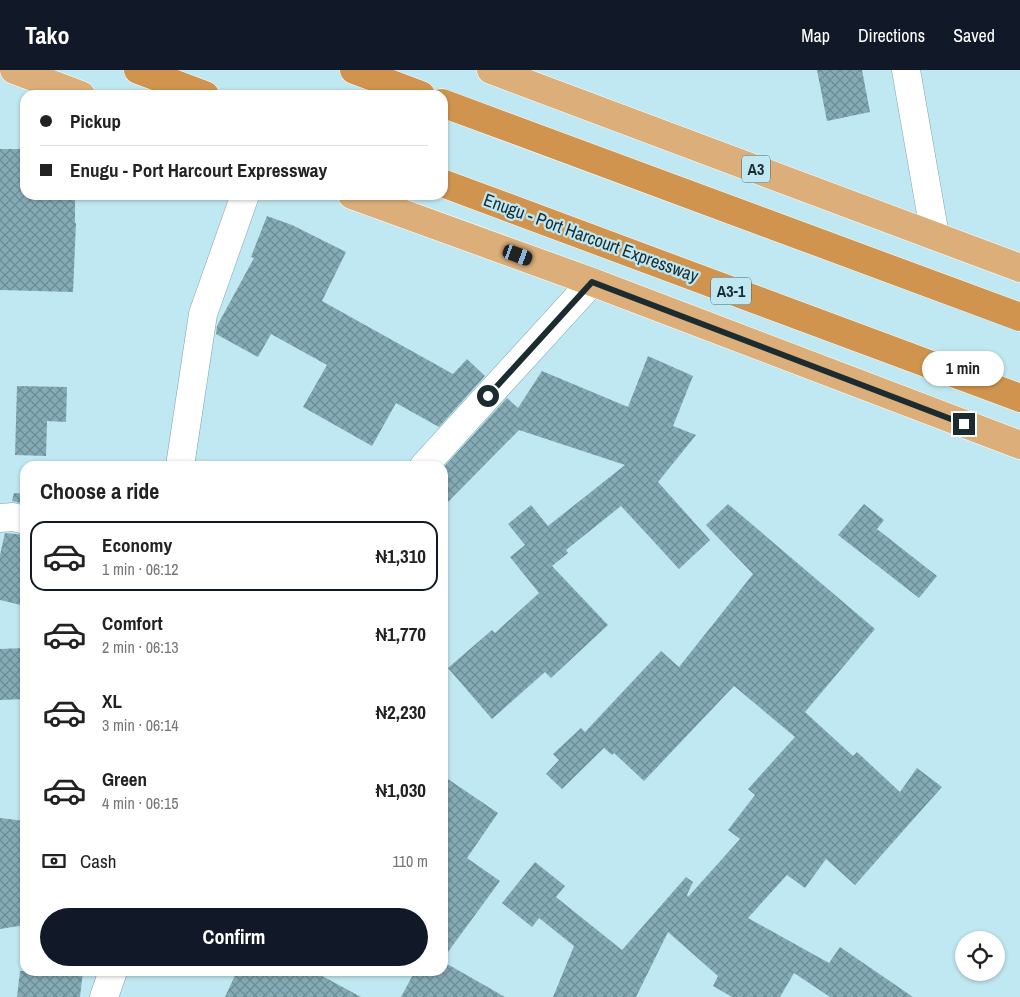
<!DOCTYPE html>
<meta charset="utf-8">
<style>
body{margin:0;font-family:"Archivo Narrow",sans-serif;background:#f6f6f6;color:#222;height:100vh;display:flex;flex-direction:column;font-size:19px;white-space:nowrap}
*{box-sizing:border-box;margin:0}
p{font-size:16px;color:#767676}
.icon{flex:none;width:28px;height:28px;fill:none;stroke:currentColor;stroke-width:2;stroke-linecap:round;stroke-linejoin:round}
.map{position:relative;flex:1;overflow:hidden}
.panel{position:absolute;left:20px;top:391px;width:428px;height:515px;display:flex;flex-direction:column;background:#fff;border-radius:15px;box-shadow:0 1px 4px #0004}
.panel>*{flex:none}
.hud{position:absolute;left:20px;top:20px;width:428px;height:110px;border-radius:15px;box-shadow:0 1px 4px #0004;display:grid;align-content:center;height:110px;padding:0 20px;background:#fff}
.fabs{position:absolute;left:955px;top:861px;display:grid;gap:10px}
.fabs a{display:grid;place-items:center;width:50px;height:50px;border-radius:50%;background:#fff;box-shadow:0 1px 4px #0004;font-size:25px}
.end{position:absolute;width:22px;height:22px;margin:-11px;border:6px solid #1b2b2f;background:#fff;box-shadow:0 0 0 2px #fff}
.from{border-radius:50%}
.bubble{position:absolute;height:35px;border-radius:18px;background:#fff;box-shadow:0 1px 4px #0004;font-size:16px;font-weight:700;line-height:35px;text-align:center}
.car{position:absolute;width:15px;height:30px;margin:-15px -8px;border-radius:6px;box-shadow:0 0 4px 1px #0007;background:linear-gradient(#222 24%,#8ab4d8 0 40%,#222 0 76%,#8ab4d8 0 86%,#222 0)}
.hud b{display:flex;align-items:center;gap:18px;height:48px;font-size:19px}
.hud b+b{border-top:1px solid #e0e0e0}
.hud i{width:12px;height:12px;background:#222}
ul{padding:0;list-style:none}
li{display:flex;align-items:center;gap:15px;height:70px;margin:0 10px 8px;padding:0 10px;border:2px solid transparent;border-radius:15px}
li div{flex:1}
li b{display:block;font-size:19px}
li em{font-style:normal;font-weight:700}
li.on{border-color:#111827}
li>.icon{width:45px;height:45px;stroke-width:1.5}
h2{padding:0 20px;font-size:22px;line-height:60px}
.pay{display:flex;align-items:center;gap:12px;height:55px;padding:0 20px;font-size:19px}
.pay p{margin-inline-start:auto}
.action{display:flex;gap:10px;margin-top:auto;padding:10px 20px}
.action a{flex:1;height:58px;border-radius:30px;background:#111827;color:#fff;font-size:20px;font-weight:700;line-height:58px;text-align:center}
header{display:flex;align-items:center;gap:30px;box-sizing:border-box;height:70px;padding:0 25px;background:#111827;color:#fff}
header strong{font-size:24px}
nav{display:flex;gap:28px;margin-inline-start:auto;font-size:18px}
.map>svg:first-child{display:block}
</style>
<header>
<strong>Tako</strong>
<nav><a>Map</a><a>Directions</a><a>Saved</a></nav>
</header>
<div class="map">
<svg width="1020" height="927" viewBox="0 0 1020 927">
<defs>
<pattern id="building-cross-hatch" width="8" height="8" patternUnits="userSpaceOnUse" patternTransform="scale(1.25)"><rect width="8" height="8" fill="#85acb6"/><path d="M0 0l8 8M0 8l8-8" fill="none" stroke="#6c8c94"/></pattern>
</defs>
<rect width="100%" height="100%" fill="#c0e8f2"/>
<path fill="url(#building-cross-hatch)" d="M817,0H862L870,42L827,51Z
M0,79H25V125H75V153H76L73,222L0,220Z
M267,146L292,155L346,182L322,231L453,304L467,289L485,306L439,357L396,333L372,376L303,337L327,295L271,264L258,287L216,264L217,256L254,188L251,187Z
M648,286L693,306L673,356L696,365L658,412L710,470L679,499L621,436L566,480L568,483L552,496L608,555L551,608L545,602L492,649L448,598L492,560L495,563L539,523L510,487L525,475L508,454L531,435L548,456L625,395L519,360L442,438V399L507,328L518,338L542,301L628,337Z
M17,316L67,317L66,352L47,351L46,386L15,385Z
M14,423L25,424V434L12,431Z
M728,434L875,559L805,642L853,686L857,682L900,722L917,698L942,717L855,815L826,789L805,818L787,805L748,848L829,893L840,877L913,927H830L794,903L780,927H732L713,916L718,906L668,862L636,927H553L574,876L539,848L532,857L502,833L535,792L565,816L556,827L622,880L686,807L693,812L687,825L688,827L740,769L728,760L755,725L748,719L795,667L734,616L644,711L614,683L612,685L604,678L562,719L546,704L559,690L553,684L581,658L585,662L661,581L679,597L753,504L706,455Z
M864,434L884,450L877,459L937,506L919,528L838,465Z
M5,463L25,465V536L0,530V485Z
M25,578V629L0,630V579Z
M442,705L498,743L467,788L500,811L442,890Z
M0,748L25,751V855L0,859Z
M442,891L505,927H401L415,901H442Z
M20,901H83L80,927H17Z
M237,901H313L361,927H225Z"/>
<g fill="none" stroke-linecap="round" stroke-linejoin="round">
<defs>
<path id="minor" d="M906,0L935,166
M180,396L203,244L245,125
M424,396L592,212
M0,448L13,447L25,450
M104,927L113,901"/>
<path id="primary" d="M14,0L81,25
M491,0L1020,198
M352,125L592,212L1020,375"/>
<path id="trunk" d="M138,0L205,25
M354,0L421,25
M442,33L1020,247
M442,113L1020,328"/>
</defs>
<use href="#minor" stroke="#7da3ad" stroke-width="29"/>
<use href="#primary" stroke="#fff" stroke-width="29"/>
<use href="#trunk" stroke="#fff" stroke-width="29"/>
<use href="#minor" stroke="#fff" stroke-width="28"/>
<use href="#primary" stroke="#dcaf7a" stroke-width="28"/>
<use href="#trunk" stroke="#d0944e" stroke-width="28"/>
</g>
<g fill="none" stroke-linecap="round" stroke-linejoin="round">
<path stroke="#1b2b2f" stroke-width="6" d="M488,326L592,212L964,354"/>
</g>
<g text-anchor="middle" stroke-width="4.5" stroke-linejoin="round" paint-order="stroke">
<g fill="#c0e8f2" stroke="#4c646a" stroke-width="1">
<rect x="742" y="85.5" width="28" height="27" rx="4"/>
<rect x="711" y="207.5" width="40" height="27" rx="4"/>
</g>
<g font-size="16" font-weight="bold" fill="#1b2b2f">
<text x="756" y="105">A3</text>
<text x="731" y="227">A3-1</text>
</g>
<g font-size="18" fill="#1b2b2f" stroke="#c0e8f2">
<text transform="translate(591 168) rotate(20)" y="6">Enugu - Port Harcourt Expressway</text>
</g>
</g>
</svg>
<div class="fabs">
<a><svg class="icon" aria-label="locate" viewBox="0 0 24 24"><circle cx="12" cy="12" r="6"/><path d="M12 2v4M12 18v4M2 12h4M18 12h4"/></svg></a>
</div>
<i class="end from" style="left:488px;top:326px"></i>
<i class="end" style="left:964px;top:354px"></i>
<div class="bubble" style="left:922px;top:281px;width:82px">1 min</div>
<i class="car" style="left:518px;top:185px;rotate:110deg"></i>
<div class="hud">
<b><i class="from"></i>Pickup</b>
<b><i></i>Enugu - Port Harcourt Expressway</b>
</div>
<section class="panel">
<h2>Choose a ride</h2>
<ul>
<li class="on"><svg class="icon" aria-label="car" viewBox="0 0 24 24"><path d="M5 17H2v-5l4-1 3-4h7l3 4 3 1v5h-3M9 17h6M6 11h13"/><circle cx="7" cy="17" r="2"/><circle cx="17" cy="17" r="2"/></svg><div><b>Economy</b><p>1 min · 06:12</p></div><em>₦1,310</em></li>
<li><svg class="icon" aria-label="car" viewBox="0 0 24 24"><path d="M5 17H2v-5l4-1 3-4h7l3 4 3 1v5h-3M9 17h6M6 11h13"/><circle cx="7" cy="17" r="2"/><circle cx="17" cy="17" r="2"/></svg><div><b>Comfort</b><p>2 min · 06:13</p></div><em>₦1,770</em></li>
<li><svg class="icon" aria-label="car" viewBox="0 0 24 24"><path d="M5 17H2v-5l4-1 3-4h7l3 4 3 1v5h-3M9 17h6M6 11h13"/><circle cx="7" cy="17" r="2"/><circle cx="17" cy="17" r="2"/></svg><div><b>XL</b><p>3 min · 06:14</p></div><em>₦2,230</em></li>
<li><svg class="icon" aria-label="car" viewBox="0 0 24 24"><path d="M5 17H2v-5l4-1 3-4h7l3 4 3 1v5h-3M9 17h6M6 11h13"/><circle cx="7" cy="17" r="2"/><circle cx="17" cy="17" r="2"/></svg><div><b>Green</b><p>4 min · 06:15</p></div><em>₦1,030</em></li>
</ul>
<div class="pay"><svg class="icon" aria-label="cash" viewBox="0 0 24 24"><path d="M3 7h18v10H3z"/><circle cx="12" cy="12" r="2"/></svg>Cash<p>110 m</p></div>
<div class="action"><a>Confirm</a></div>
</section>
</div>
